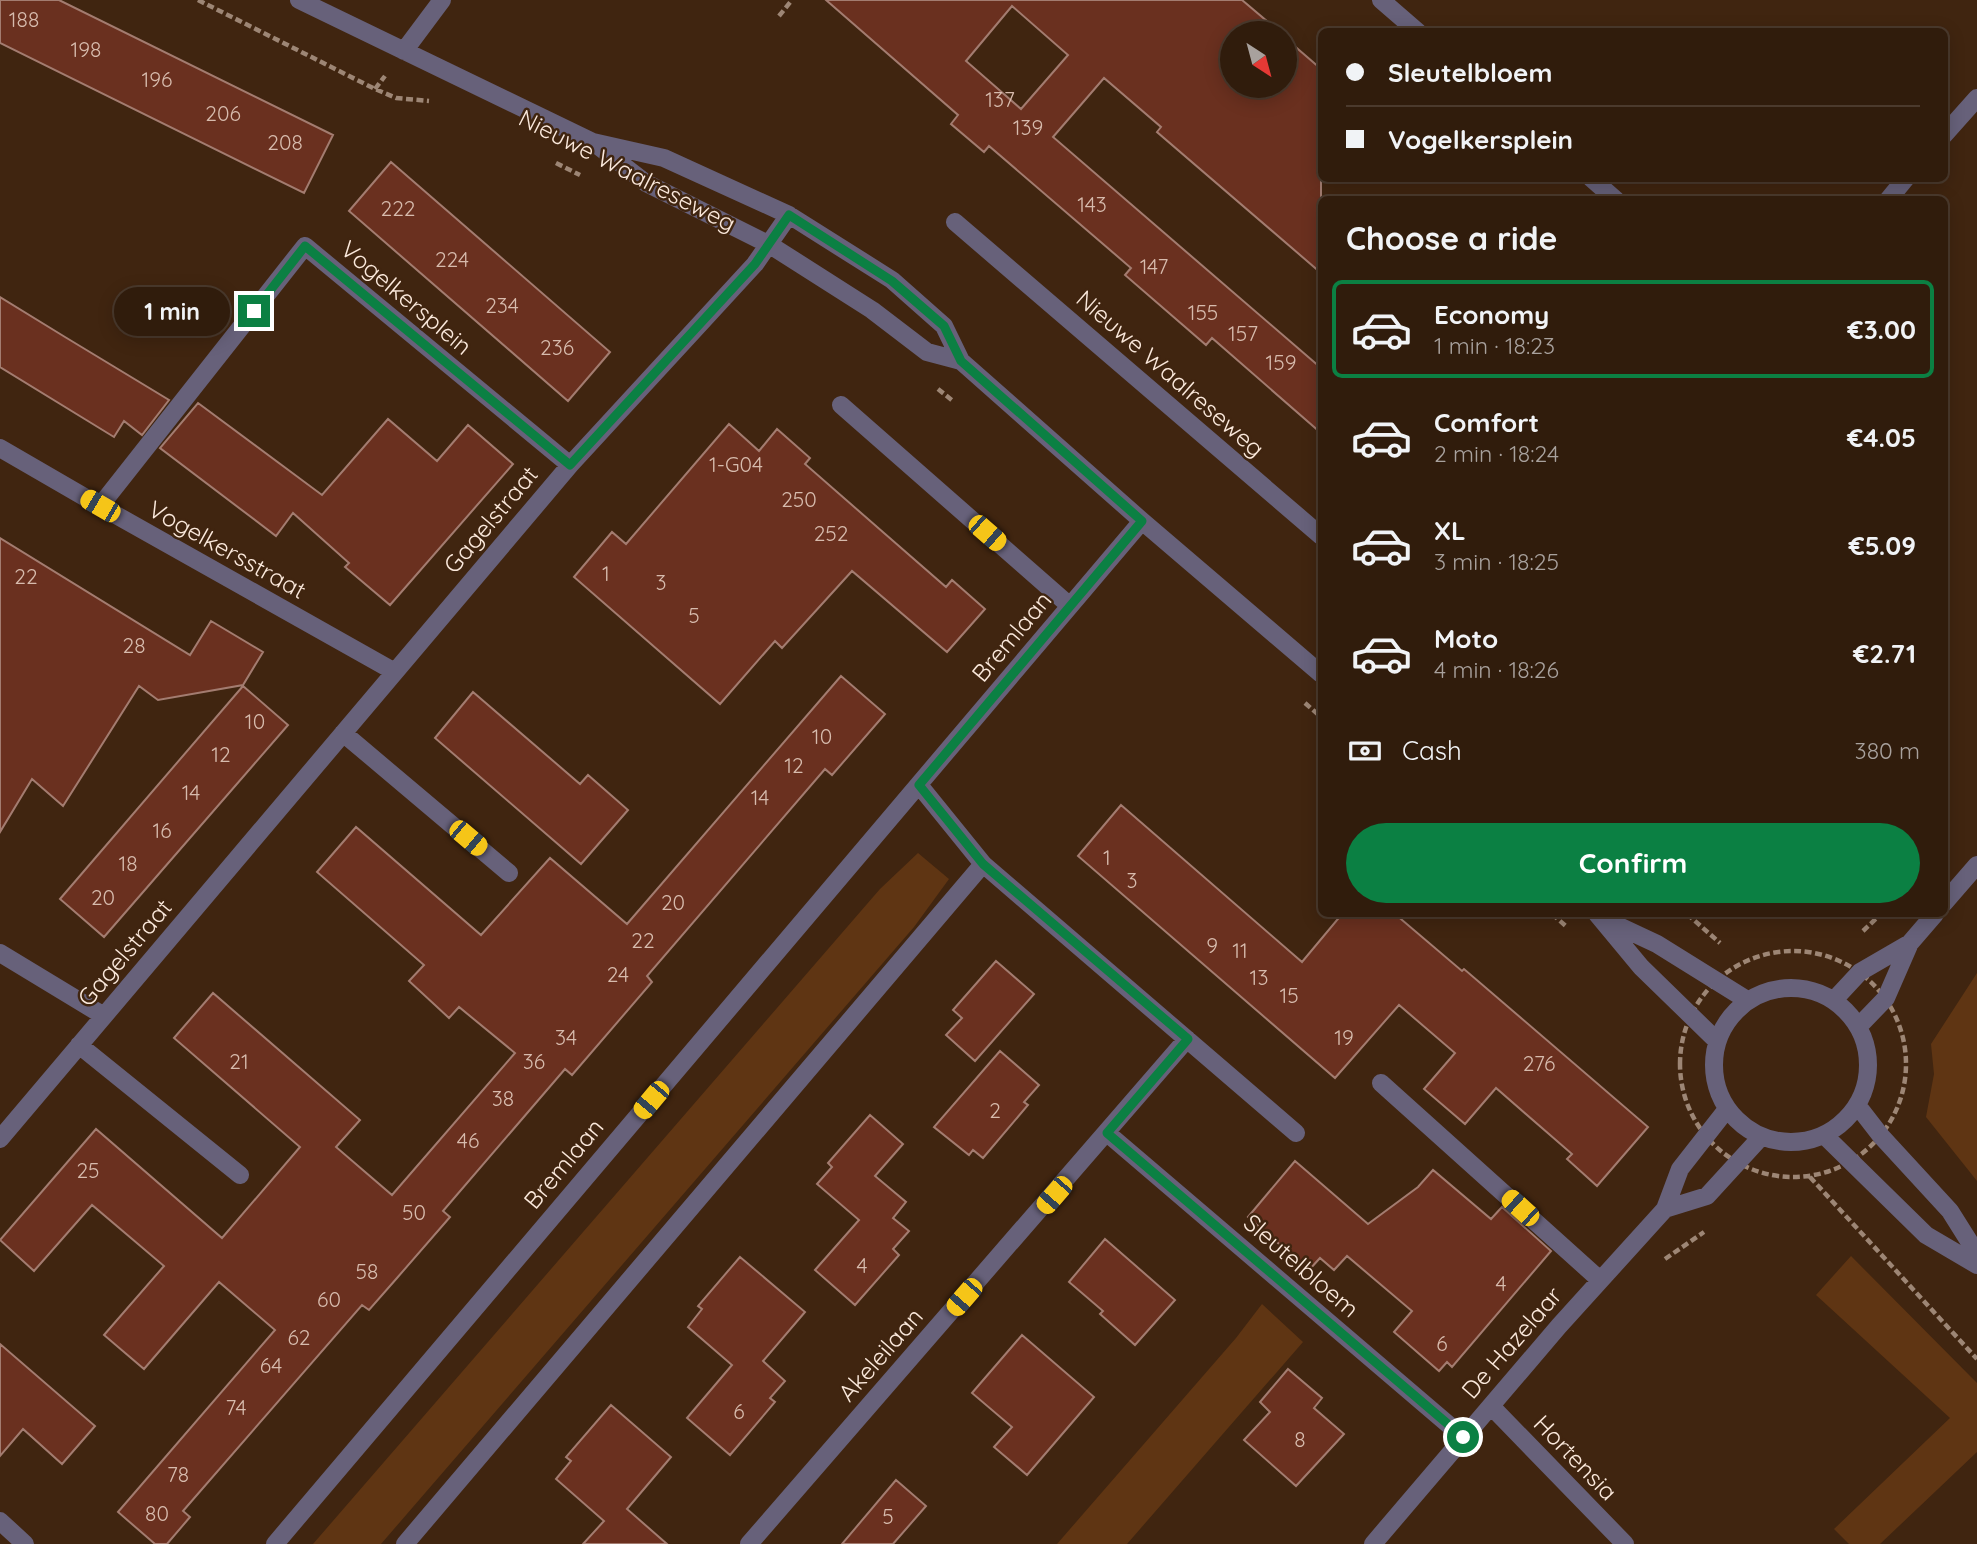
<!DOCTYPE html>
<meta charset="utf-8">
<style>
body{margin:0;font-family:Quicksand,sans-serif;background:#3c291a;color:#f1f3f6;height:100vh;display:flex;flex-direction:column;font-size:26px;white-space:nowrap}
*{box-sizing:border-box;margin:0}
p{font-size:23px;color:#a8a19d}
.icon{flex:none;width:38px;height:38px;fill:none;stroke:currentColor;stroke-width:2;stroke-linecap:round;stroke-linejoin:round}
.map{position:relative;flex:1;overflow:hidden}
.drawer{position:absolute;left:1318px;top:196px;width:630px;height:721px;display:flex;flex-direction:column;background:#301c0c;border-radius:10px;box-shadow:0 4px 18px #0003,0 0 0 2px #4b3a2d}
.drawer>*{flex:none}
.guide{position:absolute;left:1318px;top:28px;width:630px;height:154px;border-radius:10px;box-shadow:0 4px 18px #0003,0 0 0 2px #4b3a2d;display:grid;align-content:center;height:154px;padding:0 28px;background:#301c0c}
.needle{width:46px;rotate:144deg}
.tools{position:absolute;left:1220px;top:21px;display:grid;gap:14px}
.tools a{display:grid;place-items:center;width:77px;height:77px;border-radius:50%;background:#301c0c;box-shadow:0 4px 18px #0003,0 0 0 2px #4b3a2d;font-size:35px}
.end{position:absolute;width:32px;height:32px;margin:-16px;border:9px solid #0b8043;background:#fff;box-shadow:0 0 0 4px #fff}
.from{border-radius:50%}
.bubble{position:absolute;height:49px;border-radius:24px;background:#301c0c;box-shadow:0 4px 18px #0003,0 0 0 2px #4b3a2d;font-size:23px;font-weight:800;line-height:49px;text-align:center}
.car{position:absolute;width:21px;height:42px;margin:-21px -10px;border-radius:9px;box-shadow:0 0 5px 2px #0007;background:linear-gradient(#f5c518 24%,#345 0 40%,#f5c518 0 76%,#345 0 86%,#f5c518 0)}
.guide b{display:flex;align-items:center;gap:24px;height:66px;font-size:26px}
.guide b+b{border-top:2px solid #4b3a2d}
.guide i{width:18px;height:18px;background:#f1f3f6}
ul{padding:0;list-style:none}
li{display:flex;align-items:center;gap:21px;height:98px;margin:0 14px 10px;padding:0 14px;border:4px solid transparent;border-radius:10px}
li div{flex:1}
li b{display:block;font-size:26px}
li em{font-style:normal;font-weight:800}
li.on{border-color:#0b8043}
li>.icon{width:63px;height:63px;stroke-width:1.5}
h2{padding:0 28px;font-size:32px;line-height:84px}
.pay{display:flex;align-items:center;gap:18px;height:77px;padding:0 28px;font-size:26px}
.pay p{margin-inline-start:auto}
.button{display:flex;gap:14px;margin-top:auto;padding:14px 28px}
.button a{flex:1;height:80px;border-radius:42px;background:#0b8043;color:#fff;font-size:28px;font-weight:800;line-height:80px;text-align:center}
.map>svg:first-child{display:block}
</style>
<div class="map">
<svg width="1977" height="1544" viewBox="0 0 1977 1544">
<rect width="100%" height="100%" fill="#402510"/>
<path fill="#5f3513" d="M918,853L949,879L914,927L381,1544H313L880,889Z
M1977,973V1181L1926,1117L1934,1074L1931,1044Z
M1851,1256L1977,1383V1452L1880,1544H1849L1834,1529L1950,1418L1816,1295Z
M1262,1304L1303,1342L1127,1544H1057L1236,1338Z"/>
<path fill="#6a301f" stroke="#a37c70" stroke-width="2" fill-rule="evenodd" d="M0,0H59L333,135L304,193L0,43Z
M826,0H1242L1281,33H1232V86H1284V37L1321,69V273L1157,132L1161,127L1104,78L1053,137L1321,368V433L1212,338L1206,345L1125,275L1131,268L989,146L984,152L951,124L958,115ZM1012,6L1068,55L1021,109L966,61Z
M391,162L610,352L568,401L349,211Z
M0,297L65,337L169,400L142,435L124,421L114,437L0,367Z
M198,403L322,495L388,419L437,461L468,425L513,464L390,605L345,567L349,563L293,513L276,536L160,448Z
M729,424L759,451L777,429L810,458L805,464L884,533L946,587L952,580L985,609L947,652L852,571L782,648L775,641L720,704L574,577L612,532L626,544Z
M0,538L190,655L211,621L263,652L243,685L158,700L139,686L63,806L32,779L0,832Z
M841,676L885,714L832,775L825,769L647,976L652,982L572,1075L565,1069L443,1211L450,1217L397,1278L369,1310L362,1305L183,1511L190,1517L167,1544H155L118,1512L275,1330L219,1282L144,1369L104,1335L164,1266L92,1205L34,1271L0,1240L96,1129L222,1238L300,1147L174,1038L213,993L360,1120L336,1147L392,1195L515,1053L459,1007L449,1018L409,981L424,965L317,872L356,827L481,935L550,858L627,924Z
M243,686L288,725L104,937L60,899Z
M473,692L580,784L588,775L628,810L581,864L435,738Z
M1121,805L1302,962L1342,914H1395L1462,971L1464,969L1648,1127L1597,1186L1567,1159L1572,1154L1496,1088L1465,1124L1424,1089L1455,1053L1399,1005L1335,1078L1078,856Z
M996,961L1034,994L975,1061L946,1035L962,1018L953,1010Z
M1000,1051L1039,1085L1024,1102L1028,1105L983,1158L973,1150L969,1155L934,1127Z
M870,1115L903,1144L875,1176L906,1202L893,1218L909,1231L893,1249L899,1255L855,1305L815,1270L859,1220L817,1184L832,1167L828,1163Z
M1295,1161L1368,1224L1418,1187L1433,1170L1491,1219L1502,1207L1551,1251L1452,1367L1447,1362L1439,1371L1394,1332L1412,1311L1347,1256L1334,1270L1320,1258L1309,1270L1248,1217Z
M1105,1239L1175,1300L1135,1345L1100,1314L1103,1311L1069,1282Z
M740,1257L805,1312L763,1361L785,1381L770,1398L775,1402L730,1455L687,1418L732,1365L688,1327L702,1309L698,1306Z
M1022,1335L1094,1397L1027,1475L994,1447L1012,1427L972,1393Z
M0,1344L95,1426L62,1464L23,1429L0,1456Z
M1288,1369L1322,1398L1314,1408L1344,1434L1296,1486L1244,1440L1270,1412L1260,1402Z
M611,1405L671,1457L627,1509L667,1544H583L604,1521L556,1479L571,1461L566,1457Z
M896,1480L926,1506L893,1544H842Z"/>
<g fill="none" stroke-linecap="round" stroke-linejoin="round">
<path stroke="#9d8675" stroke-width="4.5" stroke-dasharray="7 3.5" stroke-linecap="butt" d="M198,0L375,89L396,98L429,101
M779,16L792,0
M375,89L385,76
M556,163L580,175
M938,389L953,401
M1305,703L1321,717
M1552,914L1567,927
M1687,914L1720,943
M1863,931L1881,914
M1680 1064a113 113 0 1 1 226 0a113 113 0 1 1-226 0Z
M1810,1177L1977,1359
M1665,1259L1704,1232"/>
<path stroke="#67617a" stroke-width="18" d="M299,0L593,142L646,183L770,245L872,310L927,352L961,361
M1381,0L1418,32
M404,51L442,0
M1944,135L1977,98
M593,142L664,158L789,215L892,280L944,326L961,361L1142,521L1321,674
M1591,178L1616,200
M1888,200L1906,178
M955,222L1321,536
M841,405L1070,606
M0,448L100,506L395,672
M100,506L305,246L570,465
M343,733L509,873
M983,864L1296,1133
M1944,903L1977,865
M1597,914L1641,967L1717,1041
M1608,921L1657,944L1747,1000
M0,953L104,1016
M1714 1065a77 77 0 1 1 154 0a77 77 0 1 1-154 0Z
M1834,1000L1860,972L1910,943
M1859,1026L1886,998L1910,943L1935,914
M79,1045L240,1175
M1381,1083L1600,1280
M1857,1105L1881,1136L1950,1211L1977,1254
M1107,1133L1463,1437
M1824,1135L1926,1235L1977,1265
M0,1139L570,465L755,264L789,215
M1665,1209L1707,1196L1761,1137
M1491,1406L1625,1544
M0,1521L25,1544
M275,1544L1142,521
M405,1544L983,864L919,785
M749,1544L1187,1039
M1373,1544L1559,1326L1665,1209L1680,1169L1727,1109"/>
</g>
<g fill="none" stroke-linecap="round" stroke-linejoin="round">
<path stroke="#0b8043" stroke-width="9" d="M254,311L305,246L570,465L755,264L789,215L892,281L944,326L961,361L1142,521L919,785L983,864L1188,1039L1107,1133L1463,1437"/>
</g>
<g text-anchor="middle" stroke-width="5" stroke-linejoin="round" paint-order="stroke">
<g font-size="21" fill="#d7bbad">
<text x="24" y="27">188</text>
<text x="86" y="57">198</text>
<text x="157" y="87">196</text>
<text x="1000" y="107">137</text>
<text x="223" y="121">206</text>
<text x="1028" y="135">139</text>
<text x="285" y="150">208</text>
<text x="1092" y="212">143</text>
<text x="398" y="216">222</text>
<text x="452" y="267">224</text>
<text x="1154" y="274">147</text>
<text x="502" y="313">234</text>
<text x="1203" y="320">155</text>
<text x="1243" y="341">157</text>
<text x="557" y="355">236</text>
<text x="1281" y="370">159</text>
<text x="736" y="472">1-G04</text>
<text x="799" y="507">250</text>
<text x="831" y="541">252</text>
<text x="606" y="581">1</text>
<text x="26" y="584">22</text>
<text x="661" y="590">3</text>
<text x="694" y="623">5</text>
<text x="134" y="653">28</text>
<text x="255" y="729">10</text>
<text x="822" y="744">10</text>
<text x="221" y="762">12</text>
<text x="794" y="773">12</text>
<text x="191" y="800">14</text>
<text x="760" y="805">14</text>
<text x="162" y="838">16</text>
<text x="1107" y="865">1</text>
<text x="128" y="871">18</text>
<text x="1132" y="888">3</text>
<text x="103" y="905">20</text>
<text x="673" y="910">20</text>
<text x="643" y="948">22</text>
<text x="1212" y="953">9</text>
<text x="1240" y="958">11</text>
<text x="618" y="982">24</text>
<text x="1259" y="985">13</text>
<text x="1289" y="1003">15</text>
<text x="566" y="1045">34</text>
<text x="1344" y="1045">19</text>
<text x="239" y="1069">21</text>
<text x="534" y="1069">36</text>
<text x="1539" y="1071">276</text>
<text x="503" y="1106">38</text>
<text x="995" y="1118">2</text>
<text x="468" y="1148">46</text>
<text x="88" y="1178">25</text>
<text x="414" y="1220">50</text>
<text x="862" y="1273">4</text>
<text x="367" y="1279">58</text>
<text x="1501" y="1291">4</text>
<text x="329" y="1307">60</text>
<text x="299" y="1345">62</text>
<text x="1442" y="1351">6</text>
<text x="271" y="1373">64</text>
<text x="236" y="1415">74</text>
<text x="739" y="1419">6</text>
<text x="1300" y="1447">8</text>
<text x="178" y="1482">78</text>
<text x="157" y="1521">80</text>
<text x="888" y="1524">5</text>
</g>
<g font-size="24" fill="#fbe9dc" stroke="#402510">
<text transform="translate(627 171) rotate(27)" y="8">Nieuwe Waalreseweg</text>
<text transform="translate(406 298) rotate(40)" y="8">Vogelkersplein</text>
<text transform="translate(1170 374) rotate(41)" y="8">Nieuwe Waalreseweg</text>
<text transform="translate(491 520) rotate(-50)" y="8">Gagelstraat</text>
<text transform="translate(227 550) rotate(29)" y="8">Vogelkersstraat</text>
<text transform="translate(1012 637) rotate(-50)" y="8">Bremlaan</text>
<text transform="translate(125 953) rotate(-50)" y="8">Gagelstraat</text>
<text transform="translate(564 1164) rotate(-50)" y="8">Bremlaan</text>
<text transform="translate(1301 1266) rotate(41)" y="8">Sleutelbloem</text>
<text transform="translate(1512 1343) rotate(-49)" y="8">De Hazelaar</text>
<text transform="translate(881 1355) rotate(-49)" y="8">Akeleilaan</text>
<text transform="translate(1575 1458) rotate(46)" y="8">Hortensia</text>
</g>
</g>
</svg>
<div class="tools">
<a><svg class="needle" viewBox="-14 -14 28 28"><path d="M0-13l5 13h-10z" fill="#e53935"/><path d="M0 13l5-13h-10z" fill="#a8a19d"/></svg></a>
</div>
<i class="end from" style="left:1463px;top:1437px"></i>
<i class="end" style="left:254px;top:311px"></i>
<div class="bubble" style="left:114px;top:287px;width:116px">1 min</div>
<i class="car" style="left:100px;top:506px;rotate:300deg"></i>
<i class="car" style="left:987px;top:533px;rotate:131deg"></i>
<i class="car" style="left:468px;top:838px;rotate:130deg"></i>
<i class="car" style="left:651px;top:1100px;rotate:220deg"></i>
<i class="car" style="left:1054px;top:1195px;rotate:221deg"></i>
<i class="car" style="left:1520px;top:1208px;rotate:312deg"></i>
<i class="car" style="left:964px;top:1297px;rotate:221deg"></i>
<div class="guide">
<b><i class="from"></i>Sleutelbloem</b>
<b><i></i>Vogelkersplein</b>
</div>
<section class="drawer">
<h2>Choose a ride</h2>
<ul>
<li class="on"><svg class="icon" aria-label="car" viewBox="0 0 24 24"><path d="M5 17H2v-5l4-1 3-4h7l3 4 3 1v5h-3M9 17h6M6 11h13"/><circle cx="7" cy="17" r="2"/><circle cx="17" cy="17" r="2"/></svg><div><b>Economy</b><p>1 min · 18:23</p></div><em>€3.00</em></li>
<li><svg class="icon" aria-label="car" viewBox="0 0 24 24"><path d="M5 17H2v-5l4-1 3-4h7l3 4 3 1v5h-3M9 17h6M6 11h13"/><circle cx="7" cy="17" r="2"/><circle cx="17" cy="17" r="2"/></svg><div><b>Comfort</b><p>2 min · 18:24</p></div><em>€4.05</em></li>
<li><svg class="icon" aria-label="car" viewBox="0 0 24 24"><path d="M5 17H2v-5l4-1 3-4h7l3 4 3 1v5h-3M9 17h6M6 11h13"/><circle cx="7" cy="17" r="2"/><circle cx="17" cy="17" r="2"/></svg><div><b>XL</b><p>3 min · 18:25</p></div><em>€5.09</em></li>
<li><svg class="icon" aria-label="car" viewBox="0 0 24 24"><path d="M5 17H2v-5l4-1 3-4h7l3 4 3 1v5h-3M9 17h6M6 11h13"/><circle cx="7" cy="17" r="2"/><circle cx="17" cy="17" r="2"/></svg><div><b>Moto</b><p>4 min · 18:26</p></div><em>€2.71</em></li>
</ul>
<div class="pay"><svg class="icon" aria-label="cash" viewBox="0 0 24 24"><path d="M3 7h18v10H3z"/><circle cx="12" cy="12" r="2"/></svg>Cash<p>380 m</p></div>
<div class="button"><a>Confirm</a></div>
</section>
</div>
